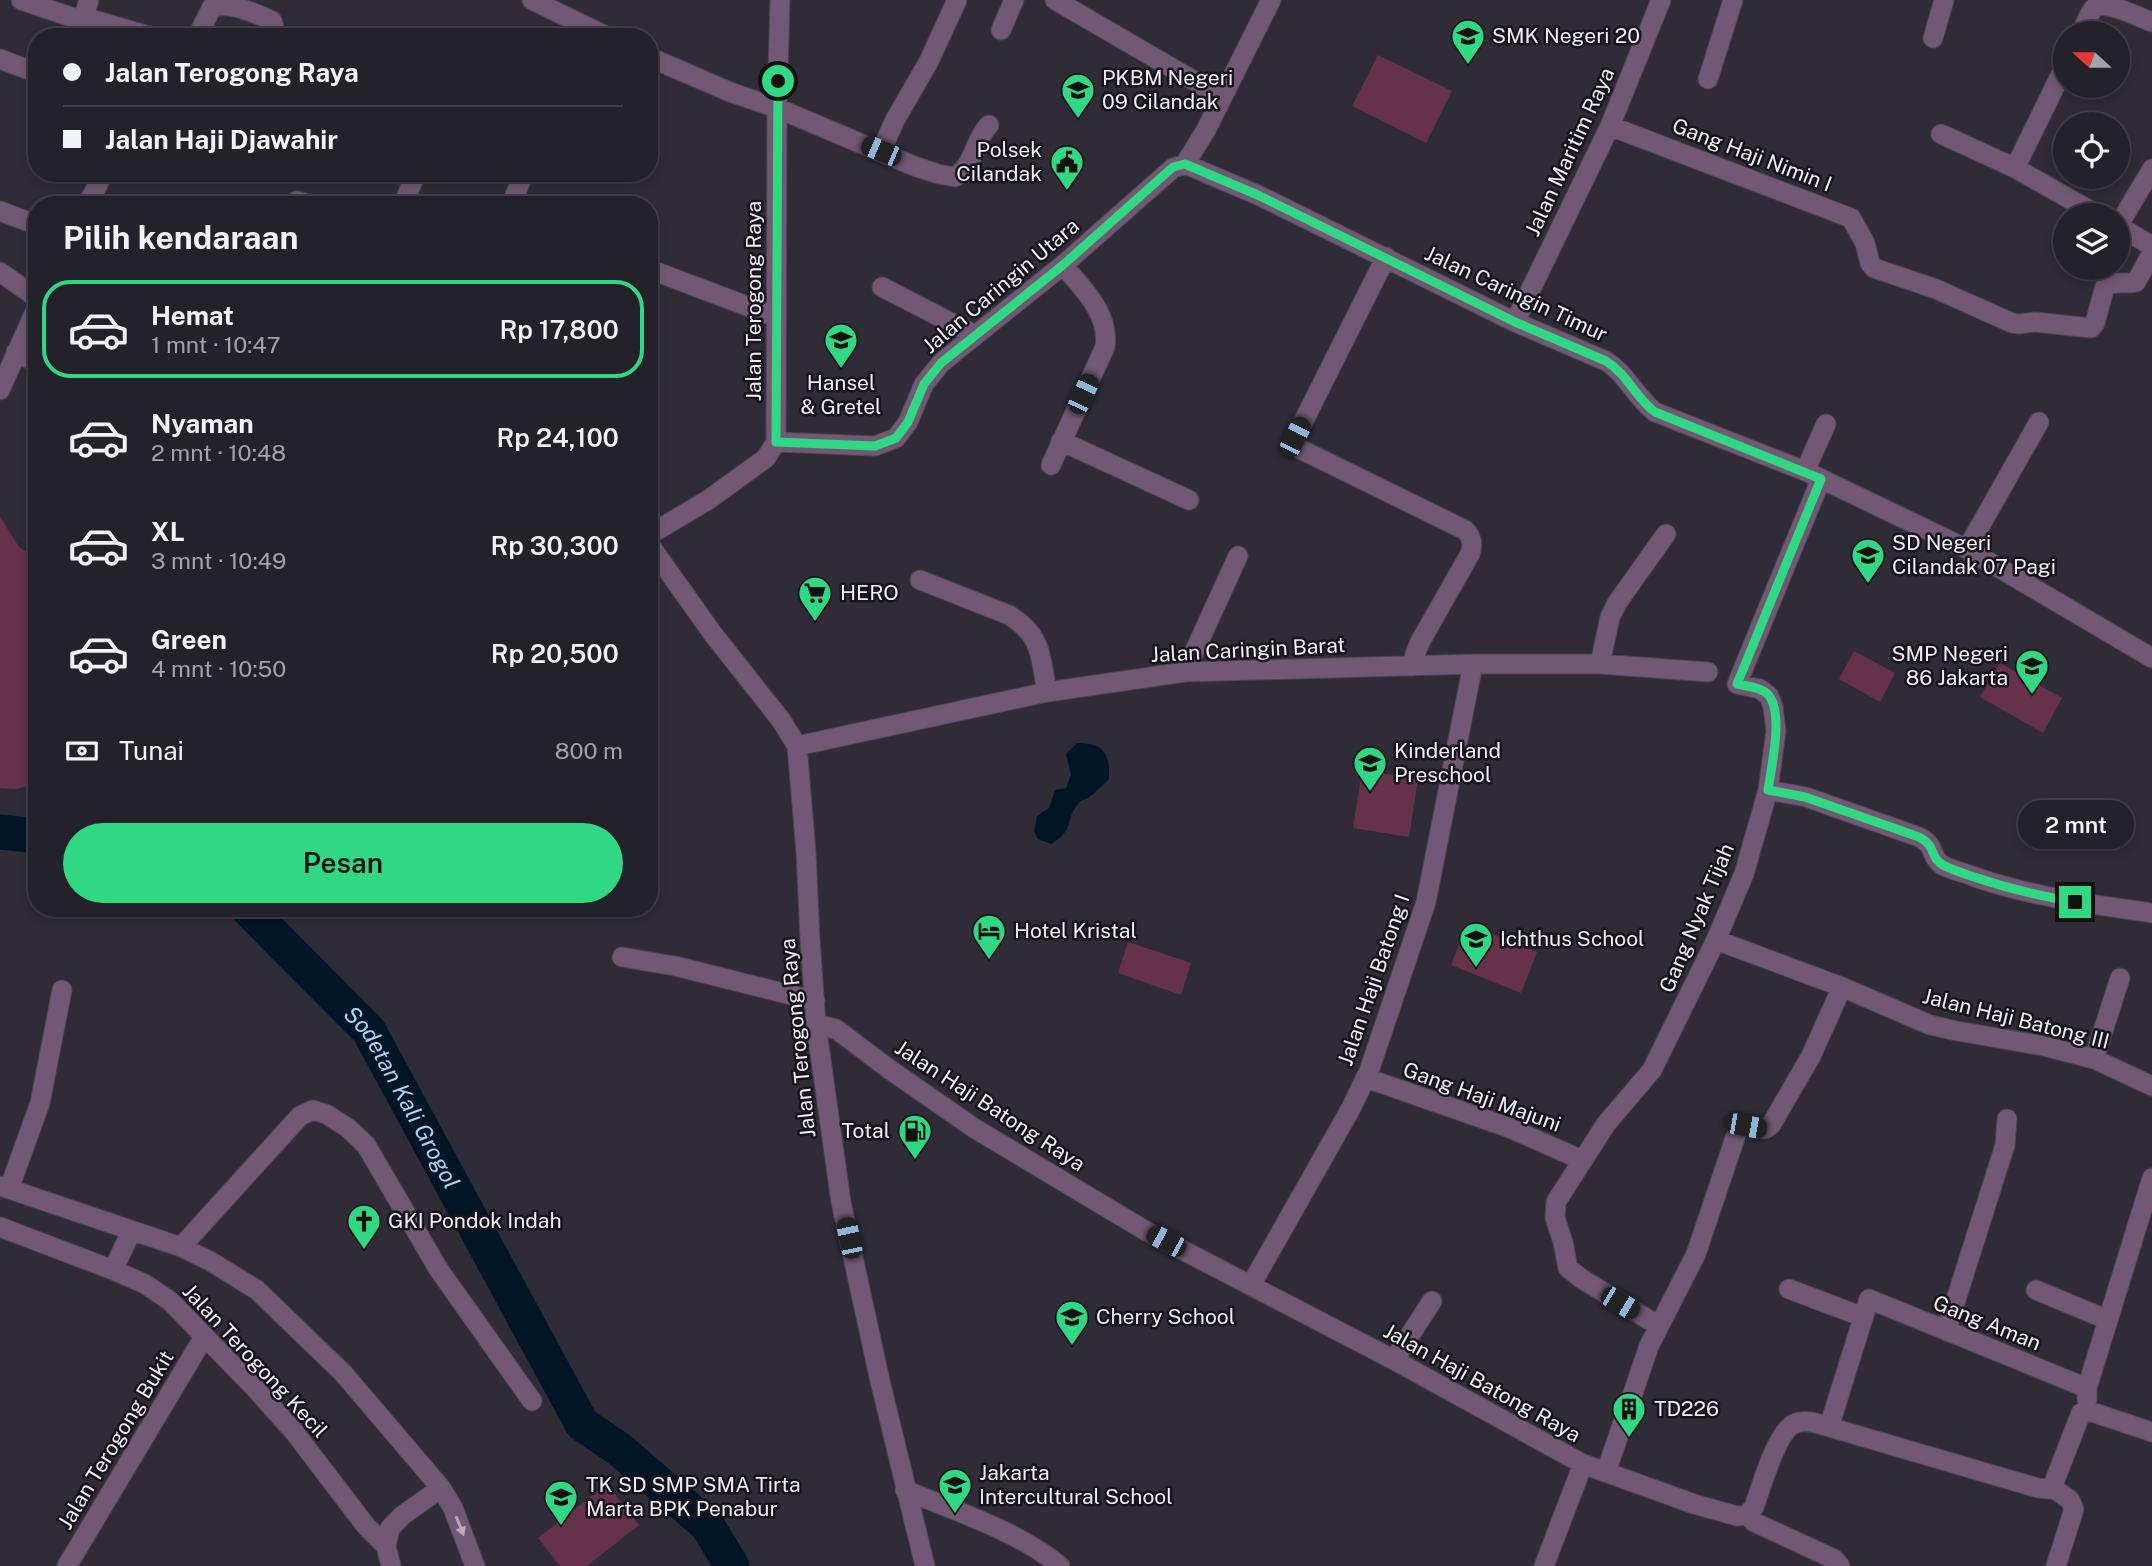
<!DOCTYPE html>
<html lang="id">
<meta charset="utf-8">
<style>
body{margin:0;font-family:"Public Sans",sans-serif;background:#2b2932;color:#f1f3f6;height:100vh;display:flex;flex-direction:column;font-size:26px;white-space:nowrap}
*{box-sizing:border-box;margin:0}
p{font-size:23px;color:#a3a3a8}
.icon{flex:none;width:38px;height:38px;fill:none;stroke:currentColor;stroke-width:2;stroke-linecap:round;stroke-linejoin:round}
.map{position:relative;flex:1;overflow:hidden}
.details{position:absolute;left:28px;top:196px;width:630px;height:721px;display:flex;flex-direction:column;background:#23212a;border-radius:28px;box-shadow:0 4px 10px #0003,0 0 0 2px #403e47}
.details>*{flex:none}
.hud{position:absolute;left:28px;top:28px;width:630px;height:154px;border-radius:28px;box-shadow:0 4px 10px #0003,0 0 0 2px #403e47;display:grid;align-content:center;height:154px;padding:0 35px;background:#23212a}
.needle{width:46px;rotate:291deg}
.controls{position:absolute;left:2053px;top:21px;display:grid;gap:14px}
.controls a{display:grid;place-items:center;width:77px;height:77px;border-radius:50%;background:#23212a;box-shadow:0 4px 10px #0003,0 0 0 2px #403e47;font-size:35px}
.end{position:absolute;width:32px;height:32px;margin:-16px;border:9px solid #30d883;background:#111;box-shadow:0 0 0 4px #111}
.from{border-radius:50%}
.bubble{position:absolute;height:49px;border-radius:24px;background:#23212a;box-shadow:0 4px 10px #0003,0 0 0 2px #403e47;font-size:23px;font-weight:600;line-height:49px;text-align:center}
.car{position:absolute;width:21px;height:42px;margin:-21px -10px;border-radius:9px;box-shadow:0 0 5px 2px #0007;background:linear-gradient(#222 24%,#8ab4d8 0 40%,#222 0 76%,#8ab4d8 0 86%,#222 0)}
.hud b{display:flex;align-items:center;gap:24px;height:66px;font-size:26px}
.hud b+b{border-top:2px solid #403e47}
.hud i{width:18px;height:18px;background:#f1f3f6}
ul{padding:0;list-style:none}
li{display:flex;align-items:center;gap:21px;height:98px;margin:0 14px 10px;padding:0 21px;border:4px solid transparent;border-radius:28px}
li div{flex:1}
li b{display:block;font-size:26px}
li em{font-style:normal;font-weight:600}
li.selected{border-color:#30d883}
li>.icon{width:63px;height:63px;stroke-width:1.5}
h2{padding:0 35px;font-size:32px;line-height:84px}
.pay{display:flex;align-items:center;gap:18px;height:77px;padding:0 35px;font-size:26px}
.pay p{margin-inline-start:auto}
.primary-button{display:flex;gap:14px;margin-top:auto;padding:14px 35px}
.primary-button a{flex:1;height:80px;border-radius:42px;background:#30d883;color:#111;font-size:28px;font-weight:600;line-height:80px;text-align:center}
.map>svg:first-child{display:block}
</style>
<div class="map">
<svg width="2152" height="1566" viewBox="0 0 2152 1566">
<rect width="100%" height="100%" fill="#2f2c38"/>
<path fill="#66324a" d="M1378,55L1452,91L1426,143L1352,106Z
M0,517L19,547L37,559V783L17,789L0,788Z
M1854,651L1895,673L1880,702L1839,679Z
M2000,663L2062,698L2043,733L1980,697Z
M1362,770L1418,779L1409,837L1353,828Z
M1467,924L1537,952L1521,993L1451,965Z
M1128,942L1191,963L1181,995L1118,973Z
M607,1484L639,1525L587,1566H560L538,1538Z"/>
<path fill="#001627" d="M1077,743C1105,743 1110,754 1109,779C1102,786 1095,793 1088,798C1084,800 1081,800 1078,804C1064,821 1076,829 1051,844L1038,839L1034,832L1037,816L1049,808L1055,790L1066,788L1071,775L1066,754Z"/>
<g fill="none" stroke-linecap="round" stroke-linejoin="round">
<g stroke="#001627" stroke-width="35">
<path d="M0,832L37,836"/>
<path id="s1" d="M247,908L369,1031L582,1424L619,1449L707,1525L732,1566"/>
</g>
<defs>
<path id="minor" d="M21,0L83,21
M532,0L608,37
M1055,0L1222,97
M212,7C230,2 256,13 272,21L274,27L273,37
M84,17L153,37
M1001,30L1014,0
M2081,33C2085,26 2088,14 2094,8C2105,0 2139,17 2152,22
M77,37L89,0
M197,37L212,7
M1933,38L1944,0
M649,57L730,92L777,108L914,166L938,174L955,177C974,166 974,140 989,125
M0,59L37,73
M1708,79L1733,0
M1610,126L1851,218L1865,243L1870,263L1874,268L1936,289L2012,323L2019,324L2035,322L2091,328L2095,323L2105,286C2115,280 2125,285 2136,282L2152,253
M1941,134L2015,168L2098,215
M881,151L895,120L929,61L957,0
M1185,164L1260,196L1515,322L1606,361C1627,374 1636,398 1655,412L1805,471L1967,549L2152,658
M1185,164L1206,130L1271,0
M2015,168L2065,66
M87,205L104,173
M294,205L297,201L312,205
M403,205L416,173
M511,205L524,173
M0,211L37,225
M2118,226L2152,169
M2118,226L2152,246
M1386,257L1293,442L1296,447L1465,530C1473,538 1473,545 1470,554L1420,642L1415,654L1413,666
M649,269L776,317
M0,272L37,298
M882,287L975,335
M1515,322L1610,126L1661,0
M16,352L37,363
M0,390L37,307
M1061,441L1189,500
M776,442L875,446L896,438L908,422L924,384L941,363L1063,265L1173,168L1185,164
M1051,465L1105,347C1110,314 1083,289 1063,265
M1805,471L1826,424
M649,535L708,500L766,458L776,442L777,108L780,0
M649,544L713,634L781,720L797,746L806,852L810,939L816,1024L841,1202L880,1381L925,1566
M1967,549L2039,422
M920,580L1009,615C1043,636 1040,656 1047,692
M1600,664L1610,617L1617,603L1666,534
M1185,672L1238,556
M797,746L1047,692L1185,672L1473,664H1600L1708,672
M1768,790L1806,797L1919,837C1937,846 1929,856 1942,865C1951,870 1963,872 1972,876C2031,897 2091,904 2152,913
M1716,940L1842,987
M622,957L675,966L815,1001
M816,1024L836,1029L889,1069L974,1128L1146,1231L1394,1360L1583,1464L1694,1504L1737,1516L1747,1515L1754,1507C1761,1488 1777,1429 1796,1423C1807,1419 1819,1424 1829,1427L2038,1488L2049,1489L2053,1485L2081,1413L2086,1410
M2094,1059L2120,978
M1366,1078L1507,1127L1582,1160
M0,1186L181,1247L210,1261L257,1290L343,1373L441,1488L453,1508L475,1566
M9,1189L40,1103L62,990
M0,1227L113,1270L145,1284L170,1301L254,1387L295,1433L366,1526L386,1546L391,1566
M181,1247L300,1116L313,1110L326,1114L348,1128L366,1145L439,1270L532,1401
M113,1270L131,1232
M1251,1285L1350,1110L1369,1071L1426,902L1473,664
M1789,1289L1863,1317
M2036,1290L2108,1320
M1659,1326L1582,1279L1568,1268L1563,1242L1555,1218L1556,1202L1606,1124L1652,1070L1716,940L1744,874L1768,790L1776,731L1773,707L1769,696L1760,689L1737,684L1821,479
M1946,1331L2005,1145L2007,1119
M1394,1360L1432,1301
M2087,1399V1388L2152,1178
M2086,1410L2152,1432
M1829,1427L1869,1299L2087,1388
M1606,1472L1649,1346L1696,1254L1737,1132L1743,1126L1765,1129L1771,1125L1811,1056L1842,987L1930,1025L1957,1031L2044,1046L2094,1059L2152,1086
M2052,1487L2070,1500L2074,1509L2056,1566
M905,1490C955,1511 1020,1532 1060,1566
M1747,1515L1754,1522L1834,1559L1840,1566
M386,1546L390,1528L403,1515L441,1488
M67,1566L204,1337
M1544,1566L1583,1464"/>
</defs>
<use href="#minor" stroke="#4a4752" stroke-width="21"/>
<use href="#minor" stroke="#725874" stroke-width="19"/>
</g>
<defs><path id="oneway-solid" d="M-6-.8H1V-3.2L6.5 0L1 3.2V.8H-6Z" transform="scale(1.75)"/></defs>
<use fill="#b7aabb" href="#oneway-solid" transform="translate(460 1526) rotate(68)"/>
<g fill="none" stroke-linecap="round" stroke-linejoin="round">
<path stroke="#30d883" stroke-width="9" d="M778,81L776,442L875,446L896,438L908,422L924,384L941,363L1063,265L1173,167L1185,164L1260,196L1515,322L1606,361C1627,374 1636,398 1655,412L1821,479L1737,684C1745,686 1758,687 1765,692C1786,706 1771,768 1768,790L1805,797L1919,837C1937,846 1929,857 1943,865C1950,869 1960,872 1968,875C2003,887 2038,896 2075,902"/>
</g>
<defs>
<symbol id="school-pin" viewBox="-11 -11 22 30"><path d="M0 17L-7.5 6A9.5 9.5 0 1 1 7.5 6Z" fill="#30d883" stroke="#17151b"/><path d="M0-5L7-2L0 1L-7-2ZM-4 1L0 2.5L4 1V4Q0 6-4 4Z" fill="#111"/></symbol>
<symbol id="civic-pin" viewBox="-11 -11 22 30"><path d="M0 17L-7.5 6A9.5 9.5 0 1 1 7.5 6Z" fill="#30d883" stroke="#17151b"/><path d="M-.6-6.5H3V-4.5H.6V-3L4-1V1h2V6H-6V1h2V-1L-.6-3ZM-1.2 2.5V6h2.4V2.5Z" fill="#111"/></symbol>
<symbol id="supermarket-pin" viewBox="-11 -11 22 30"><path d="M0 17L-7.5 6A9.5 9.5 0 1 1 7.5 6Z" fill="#30d883" stroke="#17151b"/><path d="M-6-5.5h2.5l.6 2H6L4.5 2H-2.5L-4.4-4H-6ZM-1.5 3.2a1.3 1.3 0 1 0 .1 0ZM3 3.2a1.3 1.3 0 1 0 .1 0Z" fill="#111"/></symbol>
<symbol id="hotel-pin" viewBox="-11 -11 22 30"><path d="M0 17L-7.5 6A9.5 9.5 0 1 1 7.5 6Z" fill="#30d883" stroke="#17151b"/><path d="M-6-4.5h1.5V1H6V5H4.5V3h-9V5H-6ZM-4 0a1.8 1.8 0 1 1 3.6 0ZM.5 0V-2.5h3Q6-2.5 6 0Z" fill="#111"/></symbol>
<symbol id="fuel-pin" viewBox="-11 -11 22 30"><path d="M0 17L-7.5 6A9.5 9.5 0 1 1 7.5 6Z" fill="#30d883" stroke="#17151b"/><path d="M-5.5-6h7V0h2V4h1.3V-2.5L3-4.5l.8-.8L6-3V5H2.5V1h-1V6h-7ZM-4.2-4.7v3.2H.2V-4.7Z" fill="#111"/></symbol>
<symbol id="church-pin" viewBox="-11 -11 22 30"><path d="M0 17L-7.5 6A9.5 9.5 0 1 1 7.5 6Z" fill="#30d883" stroke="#17151b"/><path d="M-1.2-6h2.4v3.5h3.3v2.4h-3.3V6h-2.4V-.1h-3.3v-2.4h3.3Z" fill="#111"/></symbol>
<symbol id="building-pin" viewBox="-11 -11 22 30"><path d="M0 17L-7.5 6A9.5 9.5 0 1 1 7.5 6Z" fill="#30d883" stroke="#17151b"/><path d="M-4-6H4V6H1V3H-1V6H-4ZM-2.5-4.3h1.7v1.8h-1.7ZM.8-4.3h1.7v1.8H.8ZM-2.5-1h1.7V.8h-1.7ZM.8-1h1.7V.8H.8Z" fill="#111"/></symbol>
</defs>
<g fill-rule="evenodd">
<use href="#school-pin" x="1449" y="17" width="38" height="52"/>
<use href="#school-pin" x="1059" y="71" width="38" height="52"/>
<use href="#civic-pin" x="1048" y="143" width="38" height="52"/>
<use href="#school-pin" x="822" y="321" width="38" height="52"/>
<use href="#school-pin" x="1849" y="536" width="38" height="52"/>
<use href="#supermarket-pin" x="796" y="574" width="38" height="52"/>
<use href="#school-pin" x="2013" y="647" width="38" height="52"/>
<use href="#school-pin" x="1351" y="744" width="38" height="52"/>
<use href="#hotel-pin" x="970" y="912" width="38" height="52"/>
<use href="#school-pin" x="1457" y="920" width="38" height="52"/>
<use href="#fuel-pin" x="896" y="1112" width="38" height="52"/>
<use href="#church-pin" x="345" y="1202" width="38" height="52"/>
<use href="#school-pin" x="1053" y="1298" width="38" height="52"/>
<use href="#building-pin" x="1610" y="1390" width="38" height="52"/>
<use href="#school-pin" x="936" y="1466" width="38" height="52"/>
<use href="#school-pin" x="542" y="1478" width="38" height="52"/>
</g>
<g text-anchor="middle" stroke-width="5" stroke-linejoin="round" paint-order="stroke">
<g font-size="21" fill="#efedf5" stroke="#17151b" text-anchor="start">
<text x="1492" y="43">SMK Negeri 20</text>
<text x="1102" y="85">PKBM Negeri<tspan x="1102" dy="24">09 Cilandak</tspan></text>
<text x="1042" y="157" text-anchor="end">Polsek<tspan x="1042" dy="24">Cilandak</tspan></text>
<text x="841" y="390" text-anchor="middle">Hansel<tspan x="841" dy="24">&amp; Gretel</tspan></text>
<text x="1892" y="550">SD Negeri<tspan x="1892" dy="24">Cilandak 07 Pagi</tspan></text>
<text x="840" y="600">HERO</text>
<text x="2008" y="661" text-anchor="end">SMP Negeri<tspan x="2008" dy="24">86 Jakarta</tspan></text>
<text x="1394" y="758">Kinderland<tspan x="1394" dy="24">Preschool</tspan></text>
<text x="1014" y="938">Hotel Kristal</text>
<text x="1500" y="946">Ichthus School</text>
<text x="890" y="1138" text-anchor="end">Total</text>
<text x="388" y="1228">GKI Pondok Indah</text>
<text x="1096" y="1324">Cherry School</text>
<text x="1654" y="1416">TD226</text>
<text x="979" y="1480">Jakarta<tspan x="979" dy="24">Intercultural School</tspan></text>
<text x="586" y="1492">TK SD SMP SMA Tirta<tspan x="586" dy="24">Marta BPK Penabur</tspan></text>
</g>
<g font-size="21" fill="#efedf5" stroke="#17151b">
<text transform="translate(1570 152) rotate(-65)" y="7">Jalan Maritim Raya</text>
<text transform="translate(1752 155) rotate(21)" y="7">Gang Haji Nimin I</text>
<text transform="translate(1001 286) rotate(-40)" y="7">Jalan Caringin Utara</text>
<text transform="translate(1516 294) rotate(25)" y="7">Jalan Caringin Timur</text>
<text transform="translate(754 301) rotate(-90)" y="7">Jalan Terogong Raya</text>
<text transform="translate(1248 650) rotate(-3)" y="7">Jalan Caringin Barat</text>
<text transform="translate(1697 918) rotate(-67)" y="7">Gang Nyak Tijah</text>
<text transform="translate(1374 980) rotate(-71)" y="7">Jalan Haji Batong I</text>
<text transform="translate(2016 1019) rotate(14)" y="7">Jalan Haji Batong III</text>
<text transform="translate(798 1038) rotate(-96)" y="7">Jalan Terogong Raya</text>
<text transform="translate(1482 1097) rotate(20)" y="7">Gang Haji Majuni</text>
<text transform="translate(990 1106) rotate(33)" y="7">Jalan Haji Batong Raya</text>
<text transform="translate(1987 1323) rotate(22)" y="7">Gang Aman</text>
<text transform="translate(255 1361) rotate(47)" y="7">Jalan Terogong Kecil</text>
<text transform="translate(1482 1383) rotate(29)" y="7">Jalan Haji Batong Raya</text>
<text transform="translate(116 1440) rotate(-59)" y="7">Jalan Terogong Bukit</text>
</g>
<g font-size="23" font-style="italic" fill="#aad3f1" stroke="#17151b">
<text dy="8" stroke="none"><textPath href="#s1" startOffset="247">Sodetan Kali Grogol</textPath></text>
</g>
</g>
</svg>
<div class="controls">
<a><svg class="needle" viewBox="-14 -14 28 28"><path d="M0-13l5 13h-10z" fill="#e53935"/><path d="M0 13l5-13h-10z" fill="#a3a3a8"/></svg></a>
<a><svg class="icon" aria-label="locate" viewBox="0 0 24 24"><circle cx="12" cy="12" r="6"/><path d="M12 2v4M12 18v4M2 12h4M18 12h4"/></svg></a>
<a><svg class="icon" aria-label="layers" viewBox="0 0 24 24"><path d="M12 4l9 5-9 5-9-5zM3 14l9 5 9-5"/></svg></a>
</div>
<i class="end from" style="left:778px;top:81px"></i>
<i class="end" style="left:2075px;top:902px"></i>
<div class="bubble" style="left:2018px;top:800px;width:116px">2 mnt</div>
<i class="car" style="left:881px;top:151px;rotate:293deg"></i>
<i class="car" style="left:1083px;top:394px;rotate:25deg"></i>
<i class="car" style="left:1295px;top:437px;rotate:27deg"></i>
<i class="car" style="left:1746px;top:1126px;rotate:100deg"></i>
<i class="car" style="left:849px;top:1238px;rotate:348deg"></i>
<i class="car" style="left:1166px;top:1241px;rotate:298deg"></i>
<i class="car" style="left:1620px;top:1303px;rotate:121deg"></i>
<div class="hud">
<b><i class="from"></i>Jalan Terogong Raya</b>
<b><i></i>Jalan Haji Djawahir</b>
</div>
<section class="details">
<h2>Pilih kendaraan</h2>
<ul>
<li class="selected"><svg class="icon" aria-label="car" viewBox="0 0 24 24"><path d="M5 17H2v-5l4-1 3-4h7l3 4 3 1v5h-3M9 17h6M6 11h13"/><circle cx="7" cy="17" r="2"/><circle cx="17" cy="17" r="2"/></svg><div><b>Hemat</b><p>1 mnt · 10:47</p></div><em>Rp 17,800</em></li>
<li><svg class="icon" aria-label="car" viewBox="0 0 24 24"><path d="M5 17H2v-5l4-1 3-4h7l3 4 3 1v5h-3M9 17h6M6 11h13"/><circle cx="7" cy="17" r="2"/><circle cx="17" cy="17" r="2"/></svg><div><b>Nyaman</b><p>2 mnt · 10:48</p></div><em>Rp 24,100</em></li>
<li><svg class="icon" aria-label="car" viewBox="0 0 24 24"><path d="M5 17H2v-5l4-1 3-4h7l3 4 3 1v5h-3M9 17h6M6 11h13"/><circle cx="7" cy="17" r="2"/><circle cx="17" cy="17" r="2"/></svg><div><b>XL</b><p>3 mnt · 10:49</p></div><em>Rp 30,300</em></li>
<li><svg class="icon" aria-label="car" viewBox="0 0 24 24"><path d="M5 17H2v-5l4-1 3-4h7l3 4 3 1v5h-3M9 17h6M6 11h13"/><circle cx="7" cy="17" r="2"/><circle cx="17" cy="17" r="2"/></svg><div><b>Green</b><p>4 mnt · 10:50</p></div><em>Rp 20,500</em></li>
</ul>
<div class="pay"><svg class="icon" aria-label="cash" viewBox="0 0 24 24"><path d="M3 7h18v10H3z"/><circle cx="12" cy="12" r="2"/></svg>Tunai<p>800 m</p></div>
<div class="primary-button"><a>Pesan</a></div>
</section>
</div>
